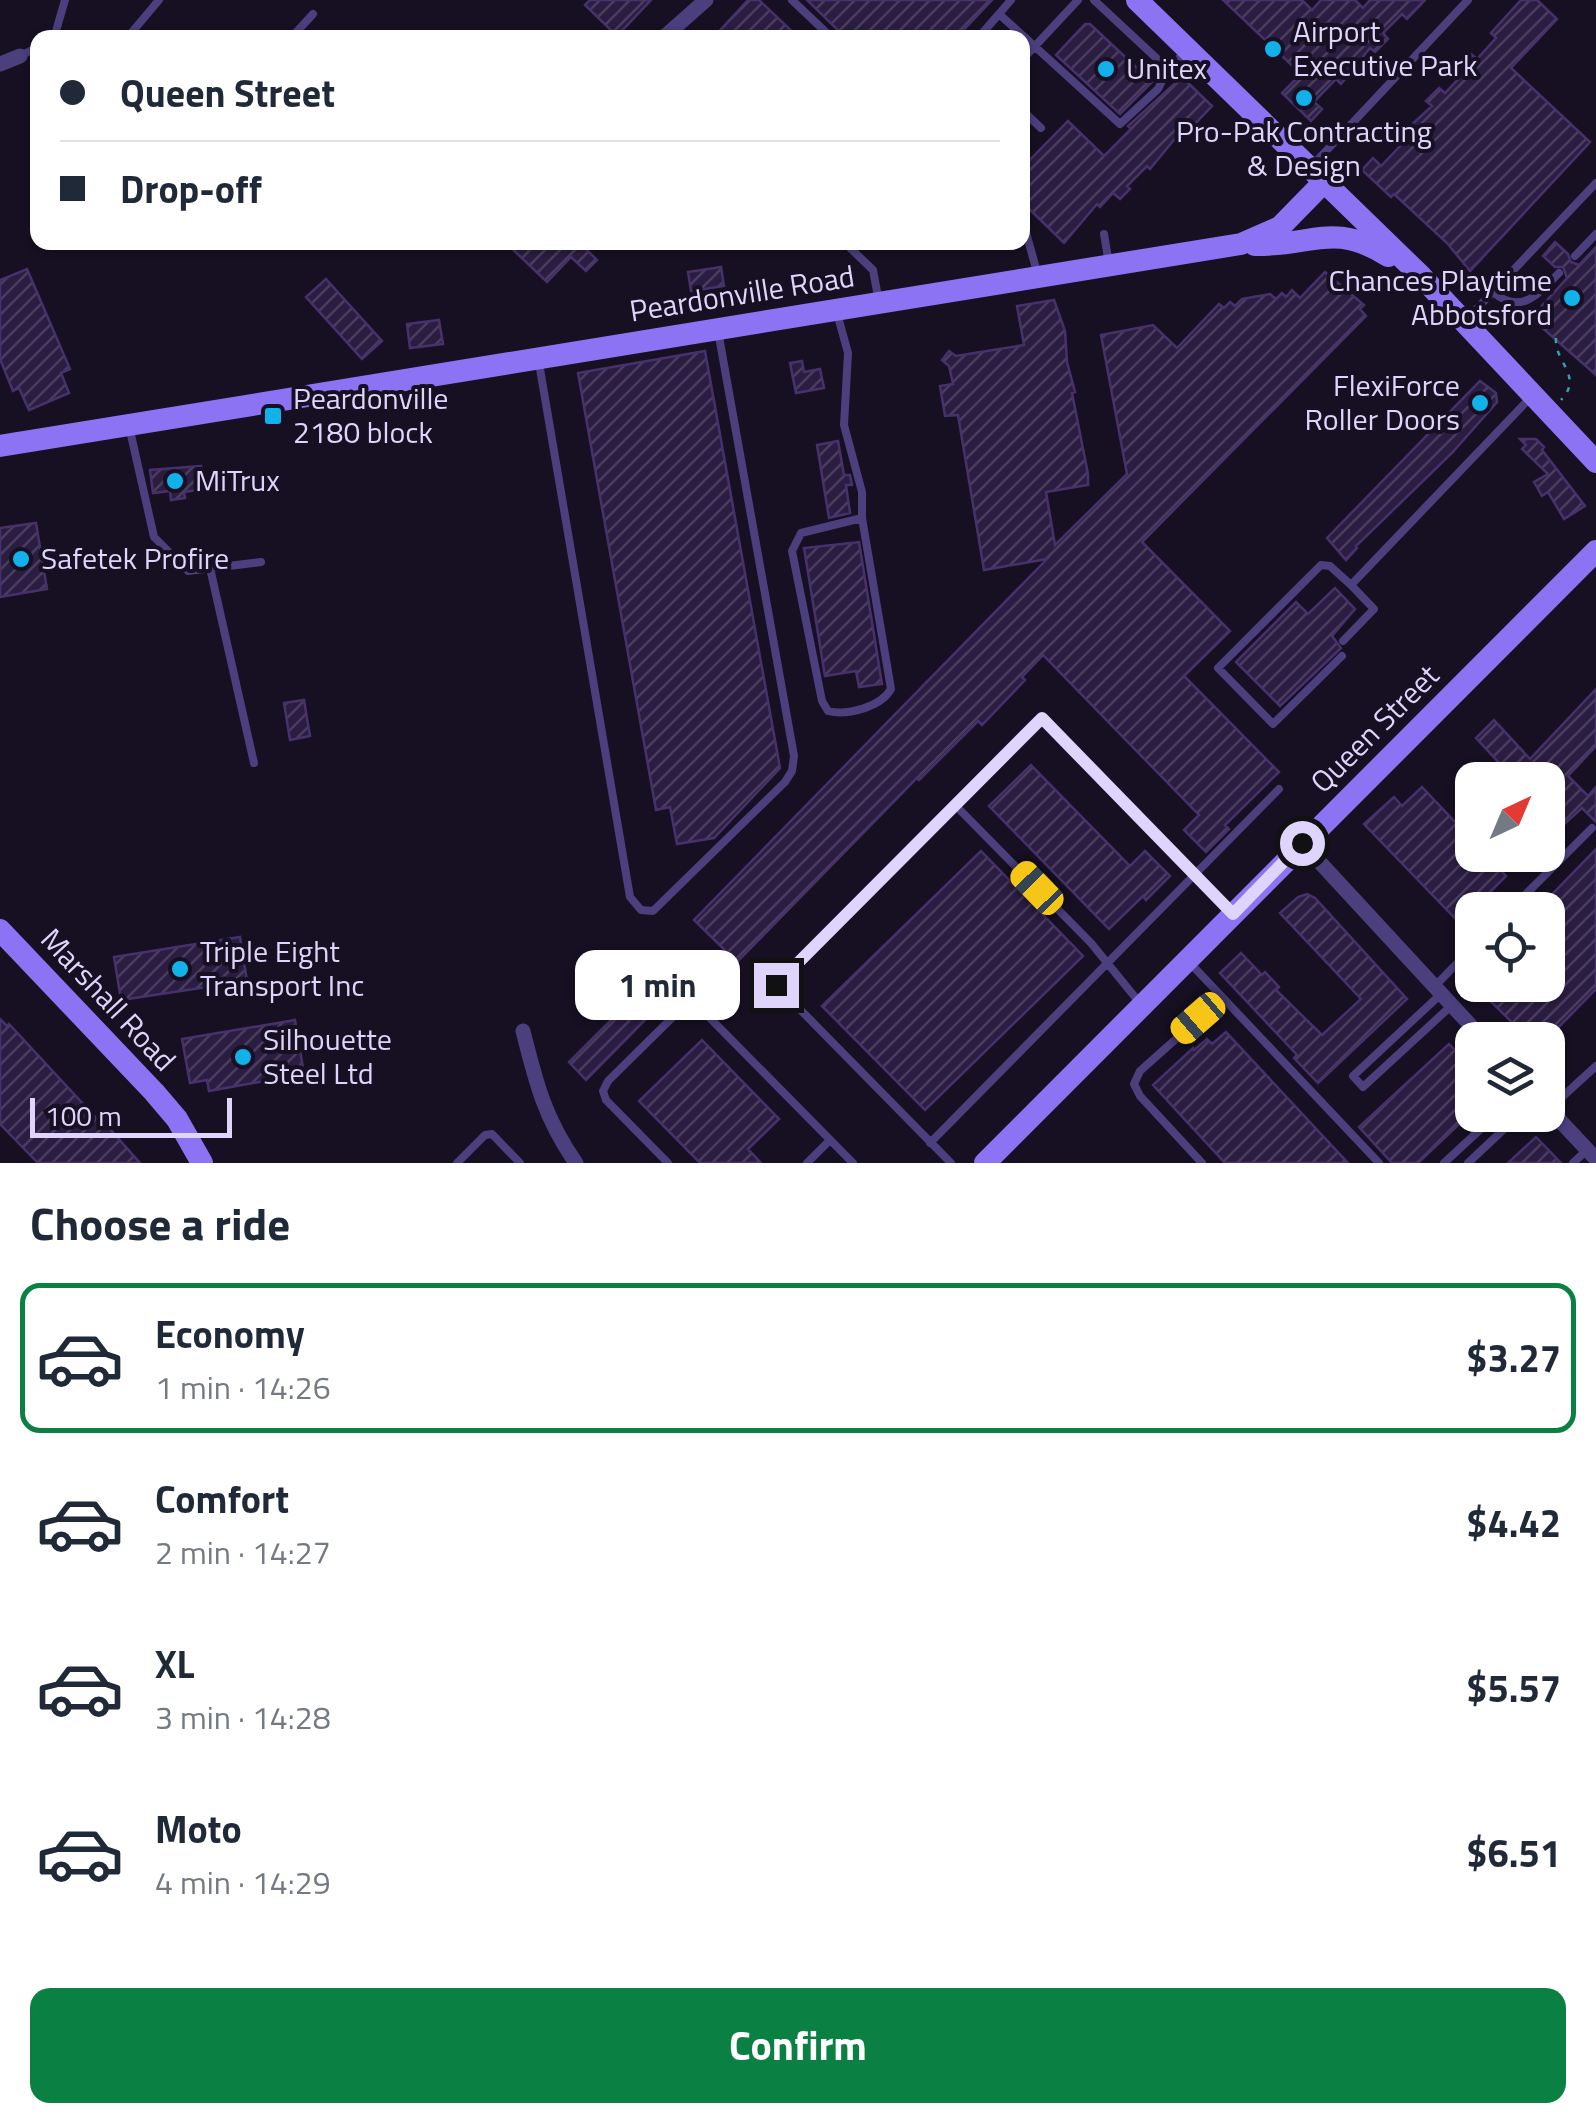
<!DOCTYPE html>
<meta charset="utf-8">
<style>
body{margin:0;font-family:"Titillium Web",sans-serif;background:#f2f2f3;color:#1f2937;height:100vh;display:flex;flex-direction:column;font-size:38px;white-space:nowrap}
*{box-sizing:border-box;margin:0}
p{font-size:32px;color:#747a83}
.icon{flex:none;width:55px;height:55px;fill:none;stroke:currentColor;stroke-width:2;stroke-linecap:round;stroke-linejoin:round}
.map{position:relative;height:1163px;overflow:hidden}
.drawer{display:flex;flex-direction:column;background:#fff;flex:1}
.drawer>*{flex:none}
.hud{position:absolute;left:30px;top:30px;width:1000px;height:220px;border-radius:20px;box-shadow:0 2px 8px #0004;display:grid;align-content:center;height:220px;padding:0 30px;background:#fff}
.needle{width:65px;rotate:44deg}
.tools{position:absolute;left:1455px;top:762px;display:grid;gap:20px}
.tools a{display:grid;place-items:center;width:110px;height:110px;border-radius:20px;background:#fff;box-shadow:0 2px 8px #0004;font-size:50px}
.scale{position:absolute;left:30px;bottom:25px;width:202px;box-sizing:border-box;padding-left:10px;border:5px solid #dfd5fc;border-top:0;font-size:28px;line-height:35px;white-space:nowrap;color:#dfd5fc;-webkit-text-stroke:8px #161022;paint-order:stroke}
.end{position:absolute;width:45px;height:45px;margin:-22px;border:12px solid #dfd5fc;background:#111;box-shadow:0 0 0 5px #111}
.from{border-radius:50%}
.bubble{position:absolute;height:70px;border-radius:20px;background:#fff;box-shadow:0 2px 8px #0004;font-size:32px;font-weight:700;line-height:70px;text-align:center}
.car{position:absolute;width:30px;height:60px;margin:-30px -15px;border-radius:12px;box-shadow:0 0 8px 2px #0007;background:linear-gradient(#f5c518 24%,#345 0 40%,#f5c518 0 76%,#345 0 86%,#f5c518 0)}
.hud b{display:flex;align-items:center;gap:35px;height:95px;font-size:38px}
.hud b+b{border-top:2px solid #e0e1e3}
.hud i{width:25px;height:25px;background:#1f2937}
ul{padding:0;list-style:none}
li{display:flex;align-items:center;gap:30px;height:150px;margin:0 20px 15px;padding:0 10px;border:5px solid transparent;border-radius:20px}
li div{flex:1}
li b{display:block;font-size:38px}
li em{font-style:normal;font-weight:700}
li.selected{border-color:#0b8043}
li>.icon{width:90px;height:90px;stroke-width:1.5}
h2{padding:0 30px;font-size:45px;line-height:120px}
.cta{display:flex;gap:20px;margin-top:auto;padding:20px 30px}
.cta a{flex:1;height:115px;border-radius:20px;background:#0b8043;color:#fff;font-size:40px;font-weight:700;line-height:115px;text-align:center}
.map>svg:first-child{display:block}
</style>
<div class="map">
<svg width="1596" height="1163" viewBox="0 0 1596 1163">
<defs>
<pattern id="building-hatch" width="6" height="6" patternUnits="userSpaceOnUse" patternTransform="scale(2.5)"><rect width="6" height="6" fill="#2b1d42"/><path d="M-1 1l2-2M0 6l6-6M5 7l2-2" fill="none" stroke="#493d5e"/></pattern>
</defs>
<rect width="100%" height="100%" fill="#161022"/>
<path fill="url(#building-hatch)" stroke="#47316c" stroke-width="2.5" d="M590,0H651L617,36L585,5Z
M748,0H759L799,38H713Z
M807,0H992L956,38H846Z
M1223,0H1302L1312,10L1321,0H1355L1363,8L1370,0H1425L1407,19L1402,14L1383,33L1388,39L1375,52L1370,48L1341,84L1336,79L1314,102L1322,109L1311,121L1282,93L1301,74Z
M1521,0H1537L1557,19L1511,68L1590,142L1470,271L1447,243L1394,194L1391,197L1362,170L1373,158L1381,166L1402,144L1397,138L1432,106L1426,101L1439,88L1445,93L1465,72L1459,67L1471,54L1477,59L1496,38L1491,33Z
M1085,24H1090L1152,82L1120,114L1056,55Z
M1182,77L1212,106L1191,128L1187,124L1150,169L1147,166L1127,186L1130,189L1120,199L1113,193L1100,207L1097,204L1064,243L1022,202V168L1068,121L1104,156L1131,129L1128,126Z
M505,242H579L597,260L586,271L571,257L547,282Z
M1555,242L1568,254L1571,262L1579,265L1596,247V375L1531,318L1567,278L1563,267H1555L1543,256Z
M721,267L724,286L691,291L688,272Z
M27,269L70,369L61,373L69,393L29,410L19,388L13,391L0,359V280Z
M1325,272L1364,305L1360,309L1366,316L1142,542L1230,631L1184,676L1279,772L1225,825L1229,829L1206,852L1184,830L1199,815L1043,655L1022,677L1025,680L982,725L978,721L919,780L917,778L737,962L694,920L1047,559L984,570L958,415L945,416L940,386L953,384L949,366L942,360L949,351L956,356L1024,345L1017,306L1054,300L1065,331L1067,362L1075,392L1072,393L1088,474V485L1046,492L1055,545L1127,474L1101,335L1153,325L1177,348L1219,304L1224,308L1230,302L1235,306L1242,299L1270,294L1276,299L1282,293L1286,297L1292,290L1300,298Z
M326,279L382,341L362,359L306,297Z
M439,320L443,344L410,348L407,324Z
M705,351L780,768L714,838L677,844L670,807L656,810L578,373Z
M802,361L804,372L820,369L824,388L796,393L790,363Z
M1480,381L1496,393L1497,402L1452,453L1356,546L1357,548L1346,560L1327,538Z
M1520,439H1536L1544,447L1542,450L1585,506L1564,519L1548,492L1542,496L1534,482L1548,474L1522,449L1526,445Z
M838,441L844,475H850L852,485H846L850,513L829,518L817,445Z
M201,466L205,489L184,492L185,498L171,500L170,491L153,493L150,470Z
M36,523L47,589L0,597V528Z
M859,542L882,684L859,687L856,671L825,676L804,548Z
M1335,588L1355,609L1332,636L1341,648L1280,706L1236,662L1296,602L1308,614Z
M1596,689V746L1568,776L1588,796L1596,787V822L1582,808L1560,828L1548,814V780H1515L1476,738L1494,720L1530,759Z
M304,700L310,736L290,740L284,703Z
M1031,765L1130,866L1145,851L1170,876L1146,900L1143,896L1109,929L989,806Z
M1422,787L1472,840V855H1486L1506,876L1487,895L1501,910H1472V936L1364,824L1394,797L1402,806Z
M1596,849V989L1546,1040H1530L1474,985H1548V910H1537Z
M981,851L1083,956L925,1110L822,1006Z
M1307,894L1315,898L1407,999L1318,1083L1294,1058L1297,1055L1220,973L1241,953L1262,975L1265,972L1279,987L1276,990L1322,1035L1361,999L1280,913L1298,897Z
M240,937L247,981L121,1000L114,957Z
M628,1003L645,1020L586,1080L569,1062Z
M0,1019L7,1026L9,1024L99,1121L101,1119L140,1163H38L0,1124Z
M295,1020L304,1074L209,1091L207,1080L190,1083L182,1039Z
M1226,1032L1348,1163H1225L1153,1085L1193,1048L1194,1050L1207,1039L1212,1044Z
M702,1040L779,1119L748,1149L761,1163H700L639,1101Z
M1449,1044L1465,1061L1466,1075L1472,1069V1112L1418,1163H1392L1359,1127Z
M1536,1137L1561,1163H1508Z"/>
<g fill="none" stroke-linecap="round" stroke-linejoin="round">
<path stroke="#38a0ac" stroke-width="2.5" stroke-dasharray="5 8" stroke-linecap="butt" d="M1485,318L1494,313L1516,319L1533,315
M1556,338C1554,362 1584,376 1561,400"/>
<path stroke="#4b3f7e" stroke-width="8" d="M792,0L832,38
M1011,0L999,14L1120,124L1158,89L1168,69
M1094,0L1168,69L1185,52
M54,38L65,0
M127,38L159,0
M291,38L313,14
M978,38L999,14
M20,56L38,47
M1022,60L1078,0
M1022,110L1041,128
M1311,167L1468,0
M1022,218L1037,272
M1104,234L1109,264
M844,242L873,270L878,297
M1575,256L1596,234
M1493,292C1521,316 1538,294 1559,273
M837,313L848,353L844,425L862,492V518L891,689C881,707 847,716 828,711L822,701L792,551L801,533L862,518
M1468,318L1596,183
M539,363L630,897L641,910L653,911L785,782L792,771L794,756L718,331
M129,426L154,537L188,571L261,562
M210,568L254,763
M1343,641L1374,609L1351,585
M1342,656L1273,724L1218,668L1321,565L1330,566L1351,585L1530,398
M956,806L1091,943L1139,1002
M1510,910L1592,828
M1190,963L1379,1163
M1434,987L1472,948
M1441,994L1353,1076L1363,1087L1451,1006
M1549,1109L1596,1066
M930,1143L1279,789
M457,1163L485,1135L492,1134L520,1163
M668,1163L606,1100L603,1091L608,1081L682,1008L689,1005L701,1009L853,1163
M807,1163L830,1140
M951,1163L776,985L1042,717L1230,911
M1202,1163L1140,1096L1134,1084L1140,1071L1222,998
M1444,1163L1496,1115
M1468,1163L1519,1115
M1573,1163L1587,1150"/>
<path stroke="#4b3f7e" stroke-width="15" d="M663,38L706,0
M0,64L20,56
M1302,843L1484,1040
M523,1031C536,1083 545,1119 576,1163
M1548,1108L1596,1159"/>
<path stroke="#8c73f4" stroke-width="22" d="M1137,0L1421,276L1596,462
M1255,245C1313,246 1333,221 1388,256
M0,446L1241,244L1280,227L1325,181
M0,930L154,1092L177,1119L202,1163
M985,1163L1596,551"/>
</g>
<g fill="none" stroke-linecap="round" stroke-linejoin="round">
<path stroke="#dfd5fc" stroke-width="12" d="M776,985L1042,718L1233,914L1302,843"/>
</g>
<g fill="#12b1ea" stroke="#161022" stroke-width="4">
<circle cx="1273" cy="49" r="10"/>
<circle cx="1106" cy="69" r="10"/>
<circle cx="1304" cy="98" r="10"/>
<circle cx="1572" cy="298" r="10"/>
<circle cx="1480" cy="403" r="10"/>
<rect x="263" y="406" width="20" height="20" rx="5"/>
<circle cx="175" cy="481" r="10"/>
<circle cx="21" cy="559" r="10"/>
<circle cx="180" cy="969" r="10"/>
<circle cx="243" cy="1057" r="10"/>
</g>
<g text-anchor="middle" stroke-width="8" stroke-linejoin="round" paint-order="stroke">
<g font-size="30" fill="#dfd5fc" stroke="#161022" text-anchor="start">
<text x="1293" y="42">Airport<tspan x="1293" dy="34">Executive Park</tspan></text>
<text x="1126" y="79">Unitex</text>
<text x="1304" y="142" text-anchor="middle">Pro-Pak Contracting<tspan x="1304" dy="34">&amp; Design</tspan></text>
<text x="1552" y="291" text-anchor="end">Chances Playtime<tspan x="1552" dy="34">Abbotsford</tspan></text>
<text x="1460" y="396" text-anchor="end">FlexiForce<tspan x="1460" dy="34">Roller Doors</tspan></text>
<text x="293" y="409">Peardonville<tspan x="293" dy="34">2180 block</tspan></text>
<text x="195" y="491">MiTrux</text>
<text x="41" y="569">Safetek Profire</text>
<text x="200" y="962">Triple Eight<tspan x="200" dy="34">Transport Inc</tspan></text>
<text x="263" y="1050">Silhouette<tspan x="263" dy="34">Steel Ltd</tspan></text>
</g>
<g font-size="30" fill="#dfd5fc" stroke="#161022">
<text transform="translate(742 294) rotate(-9)" y="10">Peardonville Road</text>
<text transform="translate(1375 729) rotate(-45)" y="10">Queen Street</text>
<text transform="translate(108 1000) rotate(47)" y="10">Marshall Road</text>
</g>
</g>
</svg>
<div class="tools">
<a><svg class="needle" viewBox="-14 -14 28 28"><path d="M0-13l5 13h-10z" fill="#e53935"/><path d="M0 13l5-13h-10z" fill="#747a83"/></svg></a>
<a><svg class="icon" aria-label="locate" viewBox="0 0 24 24"><circle cx="12" cy="12" r="6"/><path d="M12 2v4M12 18v4M2 12h4M18 12h4"/></svg></a>
<a><svg class="icon" aria-label="layers" viewBox="0 0 24 24"><path d="M12 4l9 5-9 5-9-5zM3 14l9 5 9-5"/></svg></a>
</div>
<div class="scale">100 m</div>
<i class="end from" style="left:1302px;top:843px"></i>
<i class="end" style="left:776px;top:985px"></i>
<div class="bubble" style="left:575px;top:950px;width:165px">1 min</div>
<i class="car" style="left:1037px;top:888px;rotate:316deg"></i>
<i class="car" style="left:1198px;top:1018px;rotate:229deg"></i>
<div class="hud">
<b><i class="from"></i>Queen Street</b>
<b><i></i>Drop-off</b>
</div>
</div>
<section class="drawer">
<h2>Choose a ride</h2>
<ul>
<li class="selected"><svg class="icon" aria-label="car" viewBox="0 0 24 24"><path d="M5 17H2v-5l4-1 3-4h7l3 4 3 1v5h-3M9 17h6M6 11h13"/><circle cx="7" cy="17" r="2"/><circle cx="17" cy="17" r="2"/></svg><div><b>Economy</b><p>1 min · 14:26</p></div><em>$3.27</em></li>
<li><svg class="icon" aria-label="car" viewBox="0 0 24 24"><path d="M5 17H2v-5l4-1 3-4h7l3 4 3 1v5h-3M9 17h6M6 11h13"/><circle cx="7" cy="17" r="2"/><circle cx="17" cy="17" r="2"/></svg><div><b>Comfort</b><p>2 min · 14:27</p></div><em>$4.42</em></li>
<li><svg class="icon" aria-label="car" viewBox="0 0 24 24"><path d="M5 17H2v-5l4-1 3-4h7l3 4 3 1v5h-3M9 17h6M6 11h13"/><circle cx="7" cy="17" r="2"/><circle cx="17" cy="17" r="2"/></svg><div><b>XL</b><p>3 min · 14:28</p></div><em>$5.57</em></li>
<li><svg class="icon" aria-label="car" viewBox="0 0 24 24"><path d="M5 17H2v-5l4-1 3-4h7l3 4 3 1v5h-3M9 17h6M6 11h13"/><circle cx="7" cy="17" r="2"/><circle cx="17" cy="17" r="2"/></svg><div><b>Moto</b><p>4 min · 14:29</p></div><em>$6.51</em></li>
</ul>
<div class="cta"><a>Confirm</a></div>
</section>
